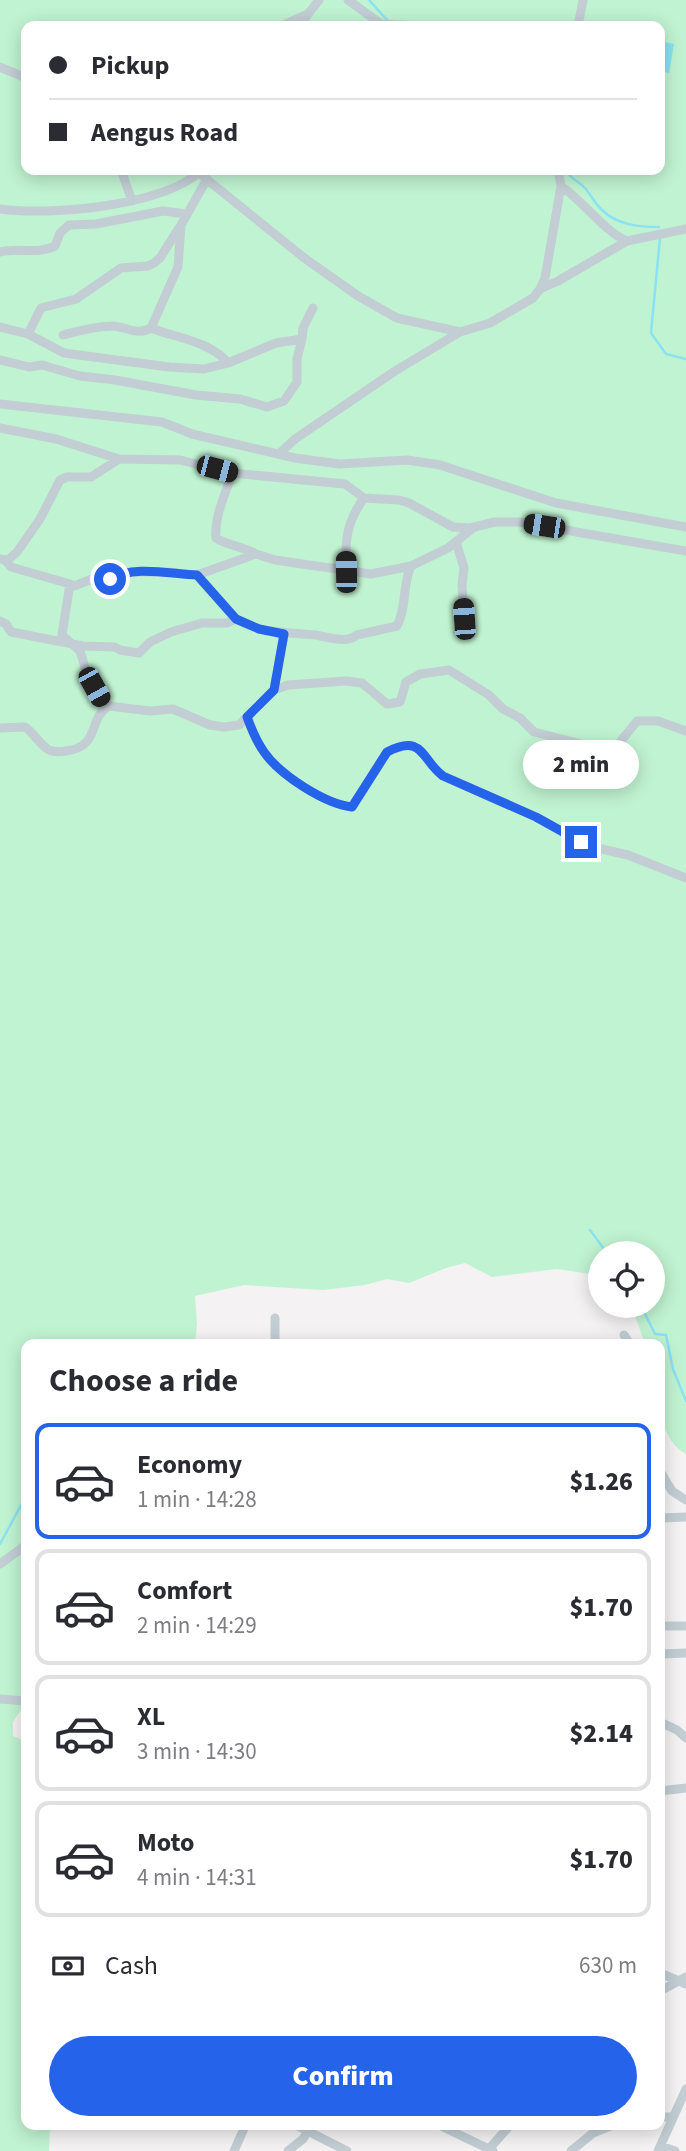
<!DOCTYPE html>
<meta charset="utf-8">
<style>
body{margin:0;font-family:"Source Sans 3",sans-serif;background:#f7f7f7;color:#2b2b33;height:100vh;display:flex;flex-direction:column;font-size:26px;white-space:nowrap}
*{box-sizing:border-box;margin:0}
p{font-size:23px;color:#7c7c81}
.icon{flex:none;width:38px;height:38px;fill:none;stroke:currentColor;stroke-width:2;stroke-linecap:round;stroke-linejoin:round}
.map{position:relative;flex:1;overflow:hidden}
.sheet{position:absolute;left:21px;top:1339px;width:644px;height:791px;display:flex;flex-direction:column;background:#fff;border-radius:14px;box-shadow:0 4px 18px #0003}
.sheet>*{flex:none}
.guide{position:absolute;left:21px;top:21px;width:644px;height:154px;border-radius:14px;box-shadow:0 4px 18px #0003;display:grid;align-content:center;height:154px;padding:0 28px;background:#fff}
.controls{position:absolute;left:588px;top:1241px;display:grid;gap:14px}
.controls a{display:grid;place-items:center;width:77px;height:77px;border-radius:50%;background:#fff;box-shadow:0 4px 18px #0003;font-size:35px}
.end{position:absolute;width:32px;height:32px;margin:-16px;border:9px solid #2563eb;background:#fff;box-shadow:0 0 0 4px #fff}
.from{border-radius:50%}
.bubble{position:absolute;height:49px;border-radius:24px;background:#fff;box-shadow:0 4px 18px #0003;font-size:23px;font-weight:800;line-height:49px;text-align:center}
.car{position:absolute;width:21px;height:42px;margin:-21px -10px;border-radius:9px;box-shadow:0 0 5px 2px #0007;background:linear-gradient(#222 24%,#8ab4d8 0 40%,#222 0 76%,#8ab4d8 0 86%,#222 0)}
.guide b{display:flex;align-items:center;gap:24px;height:66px;font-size:26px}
.guide b+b{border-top:2px solid #e1e1e2}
.guide i{width:18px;height:18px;background:#2b2b33}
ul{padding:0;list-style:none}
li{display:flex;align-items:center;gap:21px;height:116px;margin:0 14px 10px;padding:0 14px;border:4px solid #e1e1e2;border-radius:14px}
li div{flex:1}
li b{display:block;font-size:26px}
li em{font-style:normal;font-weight:800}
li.selected{border-color:#2563eb}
li>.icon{width:63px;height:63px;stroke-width:1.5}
h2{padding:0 28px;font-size:32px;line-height:84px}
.pay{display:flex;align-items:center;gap:18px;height:77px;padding:0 28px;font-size:26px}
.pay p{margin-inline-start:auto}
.cta{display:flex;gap:14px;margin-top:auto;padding:14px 28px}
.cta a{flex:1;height:80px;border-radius:42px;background:#2563eb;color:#fff;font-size:28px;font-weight:800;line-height:80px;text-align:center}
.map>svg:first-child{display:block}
</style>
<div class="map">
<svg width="686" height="2151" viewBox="0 0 686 2151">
<rect width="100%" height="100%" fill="#f4f2f2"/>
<path fill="#c0f3d1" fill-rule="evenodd" d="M0,0H686V1454C651,1434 660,1379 660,1344H645L634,1313L624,1306H653V1253H600V1284L591,1274L557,1269L492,1277L465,1263L446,1268L409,1283L387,1279L365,1285L323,1290L244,1285L195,1296L197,1324L195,1344H26V1702L13,1722V1736L26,1741V2124L50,2125L49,2151H0ZM26,26H660V170H26Z"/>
<path fill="#8ae2f2" d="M660,41L674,44L669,73L660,71Z"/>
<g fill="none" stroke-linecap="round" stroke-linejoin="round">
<path stroke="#8ae2f2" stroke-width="2.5" d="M369,0L387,20
M566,170C571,180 579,181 585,188C591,195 595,204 602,210C617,225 639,227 659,227
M660,238L651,333L666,354L686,359
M590,1230L607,1253
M631,1306L644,1312L655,1334L666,1335L673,1369L686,1401
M0,1544L26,1496"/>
<path stroke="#c2cdd4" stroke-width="9" d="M348,0L381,24L421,26
M281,26L305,15
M299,26L319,0
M578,26L583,0
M0,67L26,78
M121,170L132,201
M199,173L303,257L358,296L397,318L460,332
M561,186C582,200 606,233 627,241L686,229
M0,209C51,216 162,206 201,171
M0,252C18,247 38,255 55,246L60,233L69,225L96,224L163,211L186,214
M540,289L558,281L627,241
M0,327L28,334L64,353L169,367L204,369L228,363L276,343L302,339L303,328L313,308
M151,328C176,338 210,341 228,363
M28,334L41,308L76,299L121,268L148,266L154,263L160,258L179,228
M63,335C79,331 96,326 113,326C127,327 137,336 151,328L178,267L181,225L207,179
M1,360L29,367L42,365L80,376L115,380L196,395L240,399L267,407L284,401L297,382V359L302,339
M0,404L162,422L192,434L295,458L340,464L407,460L440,465L556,503L686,527
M0,428L56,439L119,459L180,460L232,473L345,484L364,498L399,500L409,503L453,527L470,528L495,522H519L686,551
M279,454L295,439L395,371L460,332L490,323L533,298L540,289L545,278L561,186L558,170
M456,542L464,568L462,585L464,619
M256,554L275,560L371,574L411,566
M0,559L8,560L17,552L40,519L60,480L67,477H91L119,459
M5,560L11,567L70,584L62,635L80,651L88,677L106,707
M346,571C345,541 346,523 364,498
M197,575L236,619
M70,584L74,586L92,579L108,580L125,572H167L197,575L256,554C243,546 228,546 216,538C214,515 226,494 232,473
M0,621L6,624L11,632L83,646L115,647L120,650L139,653L150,642L171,632L202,623H227L236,619C262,634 286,632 315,635C329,637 346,644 357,635L397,626C407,607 402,586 411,566L448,548L473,528
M274,690L284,634
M248,717C251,728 257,742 264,752C280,775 325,804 352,807L387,752C424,734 421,759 443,776L536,817L588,846L628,855L686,878
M0,728L25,727C34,733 40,745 49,750C54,752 60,752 66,751C102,746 87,718 109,706L150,711L173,709L210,725L224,727L239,725L274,690L288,685L346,681L362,683L387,704L400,702L406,682L420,674L449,670L489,695L503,709L520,718L534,732L609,751L616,747L637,721H658L686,731
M624,1335L630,1344
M275,1344V1318
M660,1471L672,1491L686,1500
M660,1518L686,1517
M0,1564L26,1545
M660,1626H686
M660,1654L686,1653
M0,1699L26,1701
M660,1722L677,1730L686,1738
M660,1791L686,1788
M660,1973L686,1984
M660,1991L686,1977
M660,2117H673
M294,2124L347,2151
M437,2124L493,2151
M661,2146L675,2151
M489,2149L511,2124
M234,2151L246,2124
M288,2151L303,2139L312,2124
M571,2151L593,2133L615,2124
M658,2151L686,2089"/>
</g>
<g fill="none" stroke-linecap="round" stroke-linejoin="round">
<path stroke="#2563eb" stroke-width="9" d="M110,579C134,565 170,574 197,575L236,619L259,629L284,634L274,690L247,717C251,728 257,742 264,752C280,775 325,804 352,807L387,752C424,733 421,760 443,776L536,817L581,842"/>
</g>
</svg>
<div class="controls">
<a><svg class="icon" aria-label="locate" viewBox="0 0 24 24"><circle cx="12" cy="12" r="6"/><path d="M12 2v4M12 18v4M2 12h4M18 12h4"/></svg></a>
</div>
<i class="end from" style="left:110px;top:579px"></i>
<i class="end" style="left:581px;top:842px"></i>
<div class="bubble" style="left:523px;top:740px;width:116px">2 min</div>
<i class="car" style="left:217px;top:469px;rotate:105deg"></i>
<i class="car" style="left:544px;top:526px;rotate:279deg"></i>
<i class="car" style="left:346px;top:572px;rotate:359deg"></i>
<i class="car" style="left:464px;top:619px;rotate:356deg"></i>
<i class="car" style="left:94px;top:687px;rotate:151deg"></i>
<div class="guide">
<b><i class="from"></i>Pickup</b>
<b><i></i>Aengus Road</b>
</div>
<section class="sheet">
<h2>Choose a ride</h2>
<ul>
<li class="selected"><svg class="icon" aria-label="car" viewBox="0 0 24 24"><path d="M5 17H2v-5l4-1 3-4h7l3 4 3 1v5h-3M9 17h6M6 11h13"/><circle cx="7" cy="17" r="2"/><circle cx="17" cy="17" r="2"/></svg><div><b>Economy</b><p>1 min · 14:28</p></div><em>$1.26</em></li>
<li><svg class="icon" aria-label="car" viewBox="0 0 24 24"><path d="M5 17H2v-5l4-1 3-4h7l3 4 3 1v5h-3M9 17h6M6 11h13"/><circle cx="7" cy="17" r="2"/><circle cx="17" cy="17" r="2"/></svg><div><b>Comfort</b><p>2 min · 14:29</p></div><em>$1.70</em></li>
<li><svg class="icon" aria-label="car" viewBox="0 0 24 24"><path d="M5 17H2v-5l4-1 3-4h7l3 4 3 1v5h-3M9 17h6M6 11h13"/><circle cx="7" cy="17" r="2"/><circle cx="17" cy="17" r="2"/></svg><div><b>XL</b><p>3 min · 14:30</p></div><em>$2.14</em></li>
<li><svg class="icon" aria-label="car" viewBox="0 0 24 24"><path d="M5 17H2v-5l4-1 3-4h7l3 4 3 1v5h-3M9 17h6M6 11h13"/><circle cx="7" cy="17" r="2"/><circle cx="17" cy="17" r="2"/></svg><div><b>Moto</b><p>4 min · 14:31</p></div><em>$1.70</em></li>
</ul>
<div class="pay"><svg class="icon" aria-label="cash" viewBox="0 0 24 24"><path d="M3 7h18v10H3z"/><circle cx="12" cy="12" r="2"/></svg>Cash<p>630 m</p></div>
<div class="cta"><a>Confirm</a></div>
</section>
</div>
